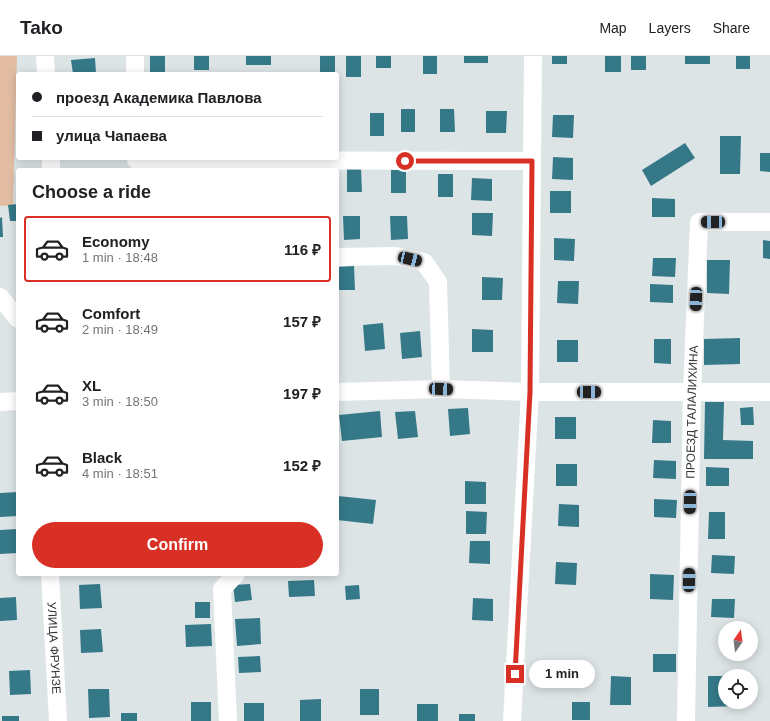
<!DOCTYPE html>
<meta charset="utf-8">
<style>
body{margin:0;font-family:Helvetica,sans-serif;background:#f2f2f2;color:#202124;height:100vh;display:flex;flex-direction:column;font-size:15px;white-space:nowrap}
*{box-sizing:border-box;margin:0}
p{font-size:13px;color:#757577}
.icon{flex:none;width:22px;height:22px;fill:none;stroke:currentColor;stroke-width:2;stroke-linecap:round;stroke-linejoin:round}
.map{position:relative;flex:1;overflow:hidden}
.panel{position:absolute;left:16px;top:112px;width:323px;height:408px;display:flex;flex-direction:column;background:#fff;border-radius:4px;box-shadow:0 2px 10px #0003}
.panel>*{flex:none}
.banner{position:absolute;left:16px;top:16px;width:323px;height:88px;border-radius:4px;box-shadow:0 2px 10px #0003;display:grid;align-content:center;height:88px;padding:0 16px;background:#fff}
.needle{width:26px;rotate:14deg}
.fabs{position:absolute;left:718px;top:565px;display:grid;gap:8px}
.fabs a{display:grid;place-items:center;width:40px;height:40px;border-radius:50%;background:#fff;box-shadow:0 2px 10px #0003;font-size:20px}
.end{position:absolute;width:18px;height:18px;margin:-9px;border:5px solid #d93025;background:#fff;box-shadow:0 0 0 2px #fff}
.from{border-radius:50%}
.bubble{position:absolute;height:28px;border-radius:14px;background:#fff;box-shadow:0 2px 10px #0003;font-size:13px;font-weight:800;line-height:28px;text-align:center}
.car{position:absolute;width:12px;height:24px;margin:-12px -6px;border-radius:5px;box-shadow:0 0 3px 1px #0007;background:linear-gradient(#222 24%,#8ab4d8 0 40%,#222 0 76%,#8ab4d8 0 86%,#222 0)}
.banner b{display:flex;align-items:center;gap:14px;height:38px;font-size:15px}
.banner b+b{border-top:1px solid #e0e0e0}
.banner i{width:10px;height:10px;background:#202124}
ul{padding:0;list-style:none}
li{display:flex;align-items:center;gap:12px;height:66px;margin:0 8px 6px;padding:0 8px;border:2px solid transparent;border-radius:4px}
li div{flex:1}
li b{display:block;font-size:15px}
li em{font-style:normal;font-weight:800}
li.on{border-color:#d93025}
li>.icon{width:36px;height:36px;stroke-width:1.5}
h2{padding:0 16px;font-size:18px;line-height:48px}
.action{display:flex;gap:8px;margin-top:auto;padding:8px 16px}
.action a{flex:1;height:46px;border-radius:24px;background:#d93025;color:#fff;font-size:16px;font-weight:800;line-height:46px;text-align:center}
header{display:flex;align-items:center;gap:24px;box-sizing:border-box;height:56px;padding:0 20px;background:#fff;border-bottom:1px solid #e0e0e0}
header strong{font-size:19px}
nav{display:flex;gap:22px;margin-inline-start:auto;font-size:14px}
.map>svg:first-child{display:block}
</style>
<header>
<strong>Tako</strong>
<nav><a>Map</a><a>Layers</a><a>Share</a></nav>
</header>
<div class="map">
<svg width="770" height="665" viewBox="0 0 770 665">
<rect width="100%" height="100%" fill="#dde4e6"/>
<path fill="#e2bda3" d="M0,0H17L13,149L0,150Z"/>
<path fill="#357989" d="M150,0H165V17H150Z
M194,0H209V14H194Z
M246,0H271V9H246Z
M320,0H335V18H320Z
M346,0H361V21H346Z
M376,0H391V12H376Z
M423,0H437V18H423Z
M464,0H488V7H464Z
M552,0H567V8H552Z
M605,0H621V16H605Z
M631,0H646V14H631Z
M685,0H710V8H685Z
M736,0H750V13H736Z
M95,2L96,17L73,18L71,4Z
M401,53H415V76H401Z
M440,53H454L455,76H440Z
M486,55H507L506,77H486Z
M370,57H384V80H370Z
M553,59H574L573,82L552,81Z
M720,80H741L740,118H720Z
M685,87L695,102L651,130L642,114Z
M760,97H770V116L760,115Z
M553,101L573,102V124L552,123Z
M347,112H361L362,136H347Z
M391,114H406V137H391Z
M438,118H453V141H438Z
M472,122L492,123V145L471,144Z
M550,135H571V157H550Z
M652,142L675,143V161H652Z
M18,148V165H10L8,149Z
M472,157H493L492,180L472,179Z
M343,160H360V183L344,184Z
M390,160H407L408,183L391,184Z
M2,161L3,181H0V162Z
M554,182L575,183L574,205L554,204Z
M763,184L770,185V203L763,202Z
M653,202H676L675,221L652,220Z
M707,204H730L729,238L707,237Z
M354,210L355,234H338L337,211Z
M482,221L503,222L502,244H482Z
M558,225H579L578,248L557,247Z
M650,228L673,229V247L650,246Z
M383,267L385,293L365,295L363,269Z
M472,273L493,274V296H472Z
M420,275L422,301L402,303L400,277Z
M740,282V308L704,309V283Z
M654,283H671V308L654,307Z
M557,284H578V306H557Z
M705,346H724L723,384L753,385V403H704Z
M753,351L754,369H741L740,352Z
M468,352L470,378L450,380L448,353Z
M380,355L382,381L342,385L339,359Z
M415,355L418,381L398,383L395,356Z
M555,361H576V383H555Z
M653,364L671,365V387H652Z
M654,404L676,405V423L653,422Z
M556,408H577V430H556Z
M706,411L729,412V430H706Z
M465,425L486,426V448H465Z
M18,436V460L0,461V437Z
M338,440L376,444L373,468L337,464Z
M654,443L677,444L676,462L654,461Z
M559,448L579,449V471L558,470Z
M466,455L487,456L486,478H466Z
M709,456H725V483H708Z
M18,473V497L0,498V474Z
M470,485H490V508L469,507Z
M712,499L735,500L734,518L711,517Z
M556,506L577,507L576,529L555,528Z
M650,518L674,519L673,544L650,543Z
M314,524L315,540L289,541L288,525Z
M100,528L102,552L80,553L79,529Z
M250,528L252,544L235,546L233,529Z
M359,529L360,543L346,544L345,530Z
M16,541L17,564L0,565V542Z
M473,542L493,543V565L472,564Z
M712,543H735L734,562L711,561Z
M195,546H210V562H195Z
M260,562L261,588L237,590L235,563Z
M211,568L212,590L186,591L185,569Z
M101,573L103,596L81,597L80,574Z
M653,598H676V616H653Z
M260,600L261,616L239,617L238,601Z
M30,614L31,638L10,639L9,615Z
M611,620L631,621V649H610Z
M708,620H725V646H737V650L708,651Z
M88,633H109L110,661L89,662Z
M360,633H379V659H360Z
M321,643V665H300V644Z
M191,646H211V665H191Z
M572,646H590V664H572Z
M244,647H264V665H244Z
M417,648H438V665H417Z
M121,657H137V665H121Z
M459,658H475V665H459Z
M2,660H19V665H2Z"/>
<g fill="none" stroke-linecap="round" stroke-linejoin="round">
<g stroke="#fff" stroke-width="18">
<path d="M45,0L46,18"/>
<path d="M135,0V18"/>
<path d="M51,102V114"/>
<path d="M136,102V104L532,105"/>
<path d="M337,201L396,200L424,206L438,226L441,333"/>
<path d="M0,241L18,263"/>
<path d="M337,336L441,333L530,336H770"/>
<path d="M0,346L18,345"/>
<path id="s1" d="M50,518L58,665"/>
<path d="M228,665L222,533L236,518"/>
<path d="M512,665L530,336L533,0"/>
<path id="s2" d="M686,665L692,336L699,166H770"/>
</g>
</g>
<g fill="none" stroke-linecap="round" stroke-linejoin="round">
<path stroke="#d93025" stroke-width="5" d="M405,105H532L530,336L515,618"/>
</g>
<g text-anchor="middle" stroke-width="4" stroke-linejoin="round" paint-order="stroke">
<g font-size="12" fill="#333536" stroke="#ebf2f3">
<text dy="4" stroke="none"><textPath href="#s2" startOffset="309">ПРОЕЗД ТАЛАЛИХИНА</textPath></text>
<text dy="4" stroke="none"><textPath href="#s1" startOffset="74">УЛИЦА ФРУНЗЕ</textPath></text>
</g>
</g>
</svg>
<div class="fabs">
<a><svg class="needle" viewBox="-14 -14 28 28"><path d="M0-13l5 13h-10z" fill="#e53935"/><path d="M0 13l5-13h-10z" fill="#757577"/></svg></a>
<a><svg class="icon" aria-label="locate" viewBox="0 0 24 24"><circle cx="12" cy="12" r="6"/><path d="M12 2v4M12 18v4M2 12h4M18 12h4"/></svg></a>
</div>
<i class="end from" style="left:405px;top:105px"></i>
<i class="end" style="left:515px;top:618px"></i>
<div class="bubble" style="left:529px;top:604px;width:66px">1 min</div>
<i class="car" style="left:713px;top:166px;rotate:270deg"></i>
<i class="car" style="left:410px;top:203px;rotate:103deg"></i>
<i class="car" style="left:696px;top:243px;rotate:182deg"></i>
<i class="car" style="left:441px;top:333px;rotate:92deg"></i>
<i class="car" style="left:589px;top:336px;rotate:90deg"></i>
<i class="car" style="left:690px;top:446px;rotate:181deg"></i>
<i class="car" style="left:689px;top:524px;rotate:1deg"></i>
<div class="banner">
<b><i class="from"></i>проезд Академика Павлова</b>
<b><i></i>улица Чапаева</b>
</div>
<section class="panel">
<h2>Choose a ride</h2>
<ul>
<li class="on"><svg class="icon" aria-label="car" viewBox="0 0 24 24"><path d="M5 17H2v-5l4-1 3-4h7l3 4 3 1v5h-3M9 17h6M6 11h13"/><circle cx="7" cy="17" r="2"/><circle cx="17" cy="17" r="2"/></svg><div><b>Economy</b><p>1 min · 18:48</p></div><em>116 ₽</em></li>
<li><svg class="icon" aria-label="car" viewBox="0 0 24 24"><path d="M5 17H2v-5l4-1 3-4h7l3 4 3 1v5h-3M9 17h6M6 11h13"/><circle cx="7" cy="17" r="2"/><circle cx="17" cy="17" r="2"/></svg><div><b>Comfort</b><p>2 min · 18:49</p></div><em>157 ₽</em></li>
<li><svg class="icon" aria-label="car" viewBox="0 0 24 24"><path d="M5 17H2v-5l4-1 3-4h7l3 4 3 1v5h-3M9 17h6M6 11h13"/><circle cx="7" cy="17" r="2"/><circle cx="17" cy="17" r="2"/></svg><div><b>XL</b><p>3 min · 18:50</p></div><em>197 ₽</em></li>
<li><svg class="icon" aria-label="car" viewBox="0 0 24 24"><path d="M5 17H2v-5l4-1 3-4h7l3 4 3 1v5h-3M9 17h6M6 11h13"/><circle cx="7" cy="17" r="2"/><circle cx="17" cy="17" r="2"/></svg><div><b>Black</b><p>4 min · 18:51</p></div><em>152 ₽</em></li>
</ul>
<div class="action"><a>Confirm</a></div>
</section>
</div>
